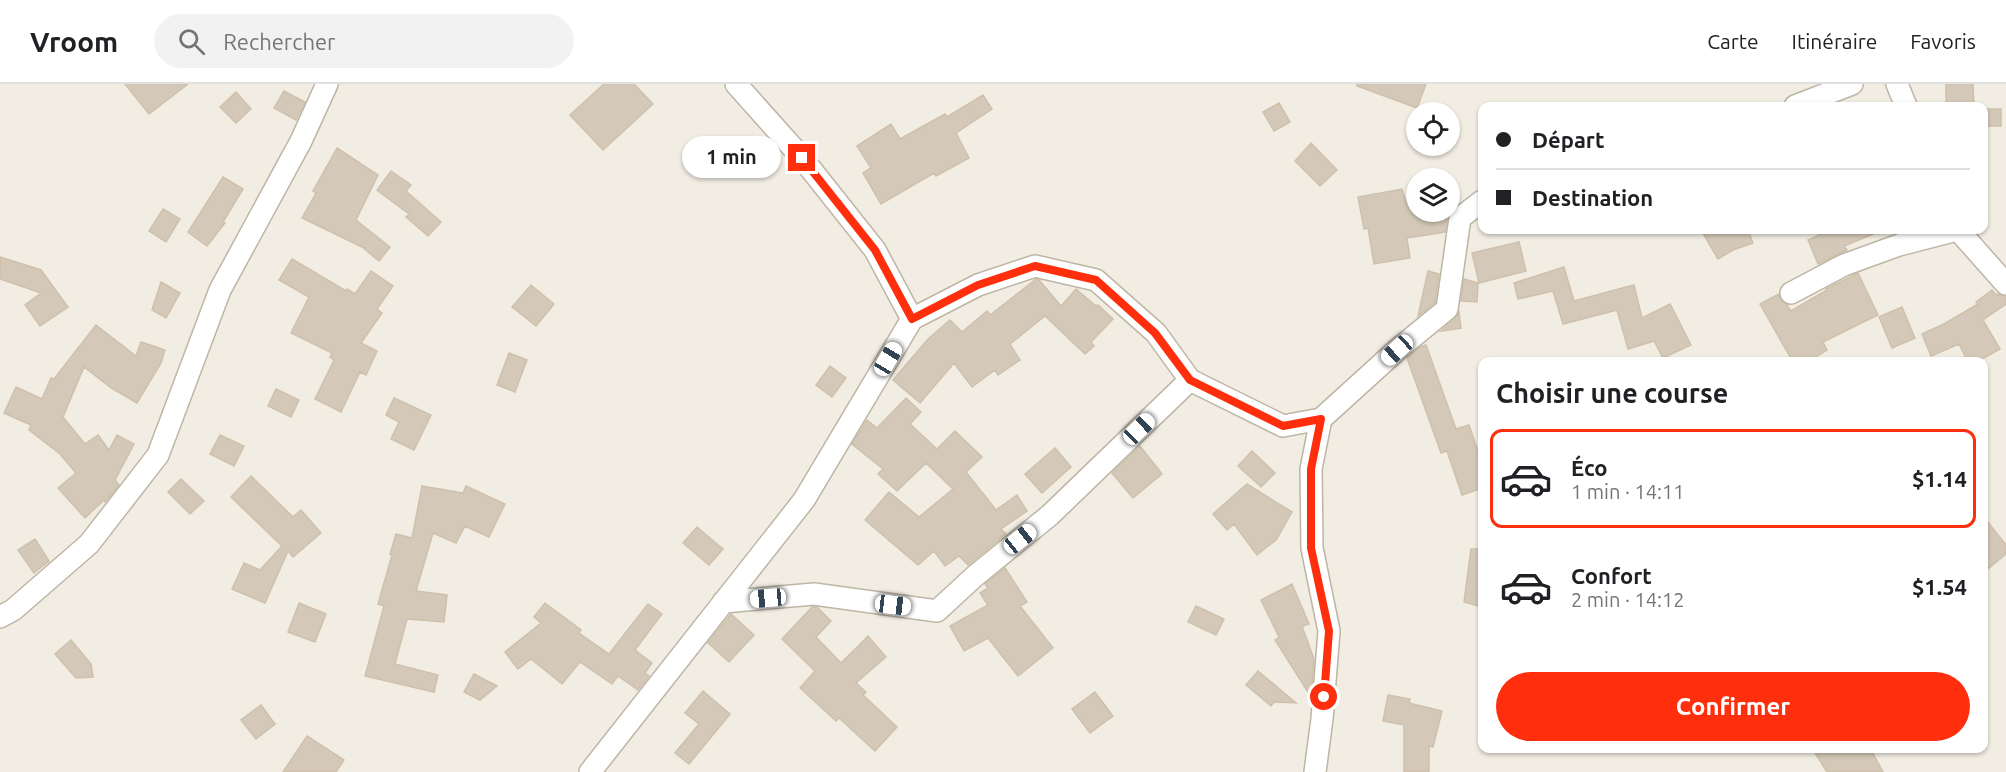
<!DOCTYPE html>
<html lang="fr">
<meta charset="utf-8">
<style>
body{margin:0;font-family:Ubuntu,sans-serif;background:#f2f2f2;color:#202124;height:100vh;display:flex;flex-direction:column;font-size:22px;white-space:nowrap}
*{box-sizing:border-box;margin:0}
p{font-size:20px;color:#757577}
.icon{flex:none;width:33px;height:33px;fill:none;stroke:currentColor;stroke-width:2;stroke-linecap:round;stroke-linejoin:round}
.map{position:relative;flex:1;overflow:hidden}
.drawer{position:absolute;left:1478px;top:273px;width:510px;height:396px;display:flex;flex-direction:column;background:#fff;border-radius:12px;box-shadow:0 2px 4px #0004}
.drawer>*{flex:none}
.banner{position:absolute;left:1478px;top:18px;width:510px;height:132px;border-radius:12px;box-shadow:0 2px 4px #0004;display:grid;align-content:center;height:132px;padding:0 18px;background:#fff}
.tools{position:absolute;left:1406px;top:18px;display:grid;gap:12px}
.tools a{display:grid;place-items:center;width:54px;height:54px;border-radius:50%;background:#fff;box-shadow:0 2px 4px #0004;font-size:30px}
.end{position:absolute;width:27px;height:27px;margin:-14px;border:8px solid #ff2e0d;background:#fff;box-shadow:0 0 0 3px #fff}
.from{border-radius:50%}
.bubble{position:absolute;height:42px;border-radius:21px;background:#fff;box-shadow:0 2px 4px #0004;font-size:20px;font-weight:600;line-height:42px;text-align:center}
.car{position:absolute;width:18px;height:36px;margin:-18px -9px;border-radius:8px;box-shadow:0 0 4px 2px #0007;background:linear-gradient(#fff 24%,#345 0 40%,#fff 0 76%,#345 0 86%,#fff 0)}
.banner b{display:flex;align-items:center;gap:21px;height:57px;font-size:22px}
.banner b+b{border-top:2px solid #e0e0e0}
.banner i{width:15px;height:15px;background:#202124}
ul{padding:0;list-style:none}
li{display:flex;align-items:center;gap:18px;height:99px;margin:0 12px 9px;padding:0 6px;border:3px solid transparent;border-radius:12px}
li div{flex:1}
li b{display:block;font-size:22px}
li em{font-style:normal;font-weight:600}
li.selected{border-color:#ff2e0d}
li>.icon{width:54px;height:54px;stroke-width:1.5}
h2{padding:0 18px;font-size:27px;line-height:72px}
.button{display:flex;gap:12px;margin-top:auto;padding:12px 18px}
.button a{flex:1;height:69px;border-radius:36px;background:#ff2e0d;color:#fff;font-size:24px;font-weight:600;line-height:69px;text-align:center}
header{display:flex;align-items:center;gap:36px;box-sizing:border-box;height:84px;padding:0 30px;background:#fff;border-bottom:2px solid #e0e0e0}
header strong{font-size:28px}
nav{display:flex;gap:33px;margin-inline-start:auto;font-size:21px}
.search{width:420px;height:54px;background:#f2f2f2;display:flex;align-items:center;gap:15px;box-sizing:border-box;padding:0 21px;border-radius:33px;color:#757577;font-size:22px}
.map>svg:first-child{display:block}
</style>
<header>
<strong>Vroom</strong>
<div class="search"><svg class="icon" aria-label="search" viewBox="0 0 24 24"><circle cx="10" cy="10" r="6"/><path d="M15 15l6 6"/></svg>Rechercher</div>
<nav><a>Carte</a><a>Itinéraire</a><a>Favoris</a></nav>
</header>
<div class="map">
<svg width="2006" height="688" viewBox="0 0 2006 688">
<rect width="100%" height="100%" fill="#f2ede3"/>
<path fill="#d4c9b8" stroke="#cfc0ab" stroke-width="1.5" d="M125,0H188L149,30Z
M604,0H634L653,20L603,66L570,31Z
M1357,0H1426L1417,24L1357,2Z
M1946,0H1973L1974,22H1946Z
M284,7L305,18L296,36L274,24Z
M236,8L251,25L236,39L220,23Z
M983,11L992,25L956,49L969,74L936,92L934,89L881,120L863,89L871,84L857,62L891,40L900,55L945,30L947,33Z
M1279,19L1290,38L1274,47L1263,28Z
M1983,25H2001V42H1983Z
M1311,59L1337,86L1320,102L1295,77Z
M337,64L378,91L356,136L390,163L379,177L362,163L302,134L316,109L313,107Z
M391,87L411,101L406,107L441,138L428,152L406,133L409,130L377,106Z
M223,93L243,105L223,138L225,139L207,162L188,148Z
M1402,105L1405,116L1416,114V128H1448L1445,148L1407,154L1410,174L1374,180L1368,144L1364,145L1358,113Z
M163,125L180,135L166,158L149,147Z
M1701,146H1748L1753,159L1733,166L1718,175Z
M1831,146H1883L1844,162L1847,166L1818,180L1808,156Z
M1519,158L1526,187L1479,199L1472,169Z
M0,173L41,186L68,223L40,242L25,221L41,209L0,195Z
M292,175L346,207L347,205L355,210L371,187L393,202L377,225L382,229L361,259L377,267L366,291L360,288L341,328L315,315L334,276L330,273L332,269L291,249L309,213L279,196Z
M1564,183L1574,217L1634,201L1642,234L1670,220L1691,261L1663,274L1654,257L1628,265L1617,226L1563,240L1553,207L1518,215L1514,199Z
M1428,187L1439,190L1435,218L1418,232Z
M1858,189L1878,231L1823,258L1827,266L1808,278H1793L1760,220L1779,210L1780,215L1787,221L1791,227L1827,206L1826,205Z
M1036,195L1039,196L1061,222L1076,205L1096,222L1098,221L1113,235L1091,258L1094,262L1085,270L1045,232L1010,260L1020,276L998,291L995,286L972,303L954,279L920,319L893,296L928,255L950,236L962,248L987,227L990,231Z
M1464,195L1478,199L1477,218L1461,217Z
M161,198L180,209L166,234L152,226Z
M531,201L554,220L536,242L512,223Z
M1992,206L1995,210L2006,212V220L1983,236L2000,265L1977,278H1968L1959,260L1931,272L1922,250L1944,240L1978,220L1976,218Z
M1902,223L1915,254L1892,264L1879,233Z
M1459,228L1461,244L1441,247L1455,235Z
M96,241L136,272L141,258L165,266L161,279L137,319L111,304L84,283L63,333L85,360L98,351L109,366L117,351L134,360L115,396L119,401L105,418L104,416L85,434L58,404L76,389L60,370L29,346L31,341L4,329L16,303L42,315L51,294L54,295Z
M1426,261L1456,345L1469,341L1482,379V404L1462,411L1447,367L1441,369L1407,274L1420,263Z
M509,269L527,276L515,308L497,301Z
M830,282L846,294L832,313L816,301Z
M276,305L299,316L291,333L268,322Z
M394,314L431,331L414,366L391,355L399,338L386,331Z
M906,314L921,328L910,340L937,365L955,347L982,373L966,388L996,426L1017,411L1027,427L1001,445L1006,450L968,481L959,472L945,482L934,467L918,481L865,436L889,408L919,433L953,405L926,379L897,407L878,390L883,385L852,360L867,336L877,344Z
M220,351L244,362L234,382L210,370Z
M1140,362L1162,390L1133,414L1112,389Z
M1055,364L1071,383L1042,409L1025,390Z
M1252,367L1275,389L1261,403L1238,382Z
M251,392L293,433L301,426L321,449L293,473L288,467L265,519L232,505L244,479L260,486L282,462L231,413Z
M181,395L204,417L190,430L168,408Z
M1247,400L1292,428L1276,456L1257,471L1234,440L1227,446L1213,430Z
M422,402L463,409L466,402L505,420L489,453L465,442L456,459L433,449L416,507L447,511L444,538L407,535L395,580L438,591L434,608L365,592L384,522L378,520L392,471L390,470L396,450L412,454Z
M1983,432L2006,461V470L1983,489Z
M697,443L723,465L709,481L683,459Z
M35,455L49,477L34,489L18,466Z
M1471,465H1482V523L1464,518Z
M1005,484L1027,518L1020,522L1053,564L1018,592L988,554L964,567L950,542L988,521L980,509L988,504L985,500Z
M1292,500L1309,540L1302,542L1314,575L1311,613L1275,556L1279,553L1261,516Z
M299,519L326,530L315,558L288,548Z
M545,519L581,546L579,549L609,570L648,520L662,530L635,566L652,579L645,589L649,592L638,606L618,592L612,600L580,578L562,600L531,575L518,585L505,568L541,539L534,533Z
M1196,522L1224,535L1216,551L1188,538Z
M812,523H817L831,537L816,553L841,579L868,552L886,573L856,599L866,608L863,611L897,643L875,667L839,634L836,637L800,604L815,587L782,555Z
M731,530L754,551L729,578L708,559Z
M71,556L91,580L93,593L76,594L55,570Z
M1258,587L1296,619L1274,618L1271,622L1246,601Z
M474,590L497,602L480,616L464,608Z
M703,607L730,630L689,680L675,669L699,640L685,629Z
M1095,608L1113,632L1090,649L1072,625Z
M1388,611L1410,615L1409,619L1442,627L1433,663L1429,662V688H1404V641L1383,637Z
M261,621L275,640L256,655L241,636Z
M307,652L344,676L336,688H283Z
M1812,664H1870L1883,688H1827Z"/>
<g fill="none" stroke-linecap="round" stroke-linejoin="round">
<defs>
<path id="street" d="M736,0L802,74L875,166L912,235
M1897,0L1906,22
M1795,22L1852,0
M1958,146L2006,200
M1791,209L1844,181L1899,161L1957,146
M723,518L814,510L937,527L975,492L1050,431L1190,296
M0,533L13,526L89,460L158,371L220,206L301,57L327,0
M590,688L804,416L912,235L978,201L1035,182L1096,196L1156,249L1190,296L1283,342L1321,335L1397,266L1447,225L1460,134L1482,117
M1315,688L1322,635L1329,547L1312,464L1311,385L1321,335"/>
</defs>
<use href="#street" stroke="#beb5a5" stroke-width="24"/>
<use href="#street" stroke="#fff" stroke-width="21"/>
</g>
<g fill="none" stroke-linecap="round" stroke-linejoin="round">
<path stroke="#ff2e0d" stroke-width="8" d="M802,74L875,166L912,235L978,201L1035,182L1096,196L1155,249L1190,296L1283,342L1321,335L1311,385V464L1329,547L1324,613"/>
</g>
</svg>
<div class="tools">
<a><svg class="icon" aria-label="locate" viewBox="0 0 24 24"><circle cx="12" cy="12" r="6"/><path d="M12 2v4M12 18v4M2 12h4M18 12h4"/></svg></a>
<a><svg class="icon" aria-label="layers" viewBox="0 0 24 24"><path d="M12 4l9 5-9 5-9-5zM3 14l9 5 9-5"/></svg></a>
</div>
<i class="end from" style="left:1324px;top:613px"></i>
<i class="end" style="left:802px;top:74px"></i>
<div class="bubble" style="left:682px;top:52px;width:99px">1 min</div>
<i class="car" style="left:1397px;top:266px;rotate:228deg"></i>
<i class="car" style="left:888px;top:275px;rotate:31deg"></i>
<i class="car" style="left:1139px;top:345px;rotate:46deg"></i>
<i class="car" style="left:1020px;top:455px;rotate:51deg"></i>
<i class="car" style="left:768px;top:514px;rotate:265deg"></i>
<i class="car" style="left:893px;top:521px;rotate:97deg"></i>
<div class="banner">
<b><i class="from"></i>Départ</b>
<b><i></i>Destination</b>
</div>
<section class="drawer">
<h2>Choisir une course</h2>
<ul>
<li class="selected"><svg class="icon" aria-label="car" viewBox="0 0 24 24"><path d="M5 17H2v-5l4-1 3-4h7l3 4 3 1v5h-3M9 17h6M6 11h13"/><circle cx="7" cy="17" r="2"/><circle cx="17" cy="17" r="2"/></svg><div><b>Éco</b><p>1 min · 14:11</p></div><em>$1.14</em></li>
<li><svg class="icon" aria-label="car" viewBox="0 0 24 24"><path d="M5 17H2v-5l4-1 3-4h7l3 4 3 1v5h-3M9 17h6M6 11h13"/><circle cx="7" cy="17" r="2"/><circle cx="17" cy="17" r="2"/></svg><div><b>Confort</b><p>2 min · 14:12</p></div><em>$1.54</em></li>
</ul>
<div class="button"><a>Confirmer</a></div>
</section>
</div>
